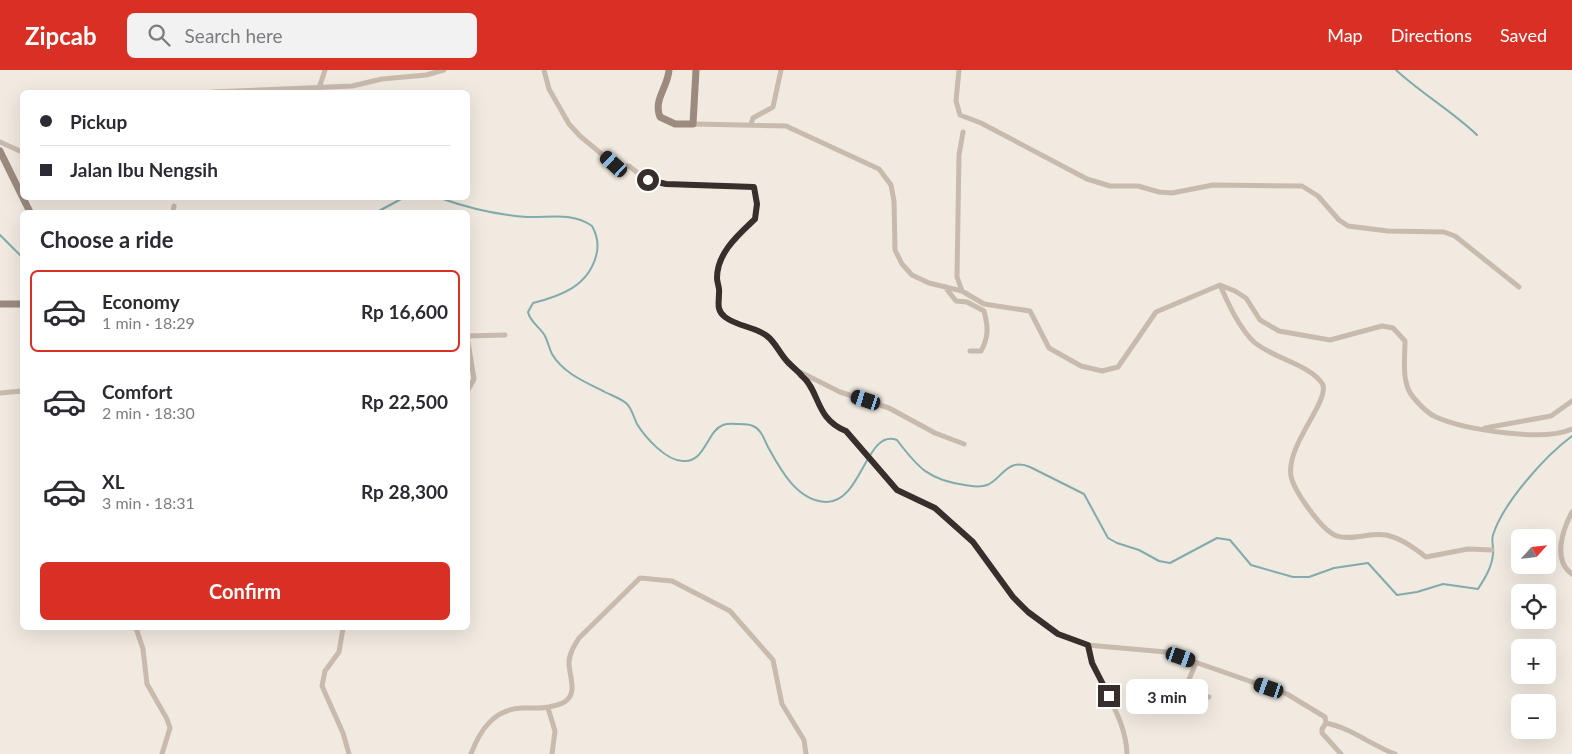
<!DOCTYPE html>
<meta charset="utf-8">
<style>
body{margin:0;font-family:Lato,sans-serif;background:#f2f2f3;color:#2b2b33;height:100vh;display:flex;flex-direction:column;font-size:19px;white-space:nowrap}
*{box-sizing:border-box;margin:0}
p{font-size:16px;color:#7c7c81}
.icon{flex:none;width:28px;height:28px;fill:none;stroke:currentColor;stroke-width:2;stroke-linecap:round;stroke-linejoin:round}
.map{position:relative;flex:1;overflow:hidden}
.side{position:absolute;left:20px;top:140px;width:450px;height:420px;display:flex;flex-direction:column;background:#fff;border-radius:8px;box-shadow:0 5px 20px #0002}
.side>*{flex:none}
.top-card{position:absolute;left:20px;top:20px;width:450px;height:110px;border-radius:8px;box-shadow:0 5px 20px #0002;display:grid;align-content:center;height:110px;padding:0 20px;background:#fff}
.needle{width:32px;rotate:63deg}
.buttons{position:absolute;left:1511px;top:459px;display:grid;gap:10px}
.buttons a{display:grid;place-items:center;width:45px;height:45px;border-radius:8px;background:#fff;box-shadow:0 5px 20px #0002;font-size:25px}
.end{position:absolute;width:22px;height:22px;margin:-11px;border:6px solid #382f2c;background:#fff;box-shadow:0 0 0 2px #fff}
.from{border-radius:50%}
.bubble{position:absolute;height:35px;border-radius:8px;background:#fff;box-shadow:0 5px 20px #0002;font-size:16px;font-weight:700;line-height:35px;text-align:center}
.car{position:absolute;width:15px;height:30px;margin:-15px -8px;border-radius:6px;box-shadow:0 0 4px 1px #0007;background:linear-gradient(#222 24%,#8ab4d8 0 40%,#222 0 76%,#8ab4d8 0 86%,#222 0)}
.top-card b{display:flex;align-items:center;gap:18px;height:48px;font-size:19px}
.top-card b+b{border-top:1px solid #e1e1e2}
.top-card i{width:12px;height:12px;background:#2b2b33}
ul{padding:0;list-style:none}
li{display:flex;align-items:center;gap:15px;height:82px;margin:0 10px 8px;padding:0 10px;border:2px solid transparent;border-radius:8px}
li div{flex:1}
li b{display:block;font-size:19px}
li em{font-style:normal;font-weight:700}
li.current{border-color:#d93025}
li>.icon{width:45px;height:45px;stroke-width:1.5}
h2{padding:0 20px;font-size:22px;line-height:60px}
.action{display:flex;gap:10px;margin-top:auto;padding:10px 20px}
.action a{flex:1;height:58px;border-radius:8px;background:#d93025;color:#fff;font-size:20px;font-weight:700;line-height:58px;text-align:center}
header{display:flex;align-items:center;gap:30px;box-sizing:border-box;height:70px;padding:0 25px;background:#d93025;color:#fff}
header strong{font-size:24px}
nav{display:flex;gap:28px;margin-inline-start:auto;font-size:18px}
.search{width:350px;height:45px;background:#f2f2f3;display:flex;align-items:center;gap:12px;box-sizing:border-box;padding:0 18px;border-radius:8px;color:#7c7c81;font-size:19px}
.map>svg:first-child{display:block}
</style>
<header>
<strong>Zipcab</strong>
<div class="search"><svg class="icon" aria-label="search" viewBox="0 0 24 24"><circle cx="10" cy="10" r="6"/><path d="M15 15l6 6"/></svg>Search here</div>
<nav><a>Map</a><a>Directions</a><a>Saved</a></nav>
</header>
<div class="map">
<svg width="1572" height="684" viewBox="0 0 1572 684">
<rect width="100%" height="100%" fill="#f1eae1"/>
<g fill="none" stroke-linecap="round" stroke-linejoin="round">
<path stroke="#83aaac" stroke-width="2" d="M1396,0C1422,24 1452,41 1477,65
M440,128C468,138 498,145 527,147C550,148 572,142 592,156C597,165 599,176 596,186C588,216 561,226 533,233L528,242C530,252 540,257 545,266C548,272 549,278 552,284C563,303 585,312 603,321C610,325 621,328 627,334C632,339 634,348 637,354C645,367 666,391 683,391C705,393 707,361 723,355C728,353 734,354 739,354C743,354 749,354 753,356C761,359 764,369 768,377C780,399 797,431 826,432C862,433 866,358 897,370C918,398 929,410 965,415C972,416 980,418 987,415C1001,410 1007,387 1030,397L1084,424L1108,468L1117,473L1139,480L1159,491L1170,493L1217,468L1230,470L1251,495L1293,507H1309L1334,498L1368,493L1397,525L1417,522L1443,514L1478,519C1485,508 1492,497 1493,484C1494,478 1491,471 1493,465C1503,433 1545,386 1572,366
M377,142L403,128
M0,165L22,187"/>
<path stroke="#c9baae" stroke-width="5" d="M544,0L549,19L569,54L580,66L616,96H629L644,108L666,114L754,117L757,134L755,149C738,164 717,183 717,208C717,213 720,218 719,223C719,233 716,240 725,247C738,257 754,256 767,266C775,272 779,282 786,290C790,296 797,300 802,305C820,321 815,349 846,361L897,420L935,439L973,472L1019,534L1058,564L1087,575L1166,582L1287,624L1325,647L1326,653C1351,658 1371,675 1395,684
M959,0L956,31L960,45L981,53L1087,109L1110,116H1138L1159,122L1172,123L1213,115L1302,116L1318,126L1339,150L1348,156L1388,161L1444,162L1455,166L1519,217
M319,18L325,0
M213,22L352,16L382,9L426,5L444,0
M693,54L786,56L879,99L891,115L894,131L895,180L902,194L912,205L929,213L962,221L984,234L1030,241L1049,278L1081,296L1102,301L1118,297L1156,242L1220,215L1235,221L1246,228L1260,250L1279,261L1330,270L1382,256L1393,258L1405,271C1405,288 1401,313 1413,327C1418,333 1428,344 1436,347C1465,360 1544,372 1572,359
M751,54L753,48L773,37L781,0
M0,72L22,82
M173,142L174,136
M1220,215C1228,233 1239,258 1254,272C1272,288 1312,295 1323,315C1328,334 1286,375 1291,406C1294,421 1322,461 1337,466C1353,471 1370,462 1386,465C1401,468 1414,478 1426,487L1468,479L1492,480
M945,217L956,231L967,232L984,241C988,256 989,267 981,281H970
M962,221L957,207L959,85L963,62
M468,266L505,265
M468,272L474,309L468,320
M800,302L840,322L889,338L935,363L964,374
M0,323L22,321
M1485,358L1551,346L1572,331
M1572,442C1563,459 1552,490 1572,504
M136,558L143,579L147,614L167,649L170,658L162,684
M343,558L339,582L325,601L322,616L343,663L349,684
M1087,575C1096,612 1126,645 1127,684
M1196,593L1187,614L1198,618L1200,623L1209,627
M548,638L555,661L552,684
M1326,653L1322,659V663L1341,684
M471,684C480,660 494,639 522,638C532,638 543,639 553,636C558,635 563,634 567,630C577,621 569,605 569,593C569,584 574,576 579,568L640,508L672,511L730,541L773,590L782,634L804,670L806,684"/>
<path stroke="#9c8a7f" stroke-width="7" d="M669,0C668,17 653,30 660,47L675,54H693L696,0
M0,81L22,126
M23,128L30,142
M0,234H22"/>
</g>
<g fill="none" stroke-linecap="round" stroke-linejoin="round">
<path stroke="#382f2c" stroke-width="6" d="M648,110L666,114L754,117L757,134L755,149C738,165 717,183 717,208C717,213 720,218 719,223C719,233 716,240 725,247C738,257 754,256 767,266C775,272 779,282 786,290C791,296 797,300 802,306C820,321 815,349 846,361L897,420L935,438L973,472L1013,527L1028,542L1058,564L1088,575L1092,593L1109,626"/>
</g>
</svg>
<div class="buttons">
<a><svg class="needle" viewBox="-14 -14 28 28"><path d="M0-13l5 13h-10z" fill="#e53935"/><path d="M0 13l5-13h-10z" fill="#7c7c81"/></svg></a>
<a><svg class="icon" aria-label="locate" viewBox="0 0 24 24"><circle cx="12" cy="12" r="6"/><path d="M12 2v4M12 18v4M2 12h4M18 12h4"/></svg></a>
<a>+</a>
<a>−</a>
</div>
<i class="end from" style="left:648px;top:110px"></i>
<i class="end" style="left:1109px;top:626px"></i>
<div class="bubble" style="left:1126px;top:609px;width:82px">3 min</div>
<i class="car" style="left:614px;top:94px;rotate:312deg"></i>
<i class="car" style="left:866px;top:330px;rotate:288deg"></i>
<i class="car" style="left:1181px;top:587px;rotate:109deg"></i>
<i class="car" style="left:1269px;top:618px;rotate:289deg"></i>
<div class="top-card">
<b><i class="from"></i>Pickup</b>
<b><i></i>Jalan Ibu Nengsih</b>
</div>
<section class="side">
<h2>Choose a ride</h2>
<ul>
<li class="current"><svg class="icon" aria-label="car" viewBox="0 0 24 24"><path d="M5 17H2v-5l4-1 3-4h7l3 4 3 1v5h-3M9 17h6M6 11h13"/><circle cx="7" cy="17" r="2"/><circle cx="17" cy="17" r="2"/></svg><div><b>Economy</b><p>1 min · 18:29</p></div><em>Rp 16,600</em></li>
<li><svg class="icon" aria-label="car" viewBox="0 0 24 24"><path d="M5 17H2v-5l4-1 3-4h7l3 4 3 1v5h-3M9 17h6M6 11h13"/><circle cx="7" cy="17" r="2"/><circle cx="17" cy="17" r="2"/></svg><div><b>Comfort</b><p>2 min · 18:30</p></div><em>Rp 22,500</em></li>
<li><svg class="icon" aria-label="car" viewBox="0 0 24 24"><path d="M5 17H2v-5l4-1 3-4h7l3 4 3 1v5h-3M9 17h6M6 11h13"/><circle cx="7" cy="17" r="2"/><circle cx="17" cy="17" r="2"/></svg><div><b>XL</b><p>3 min · 18:31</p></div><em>Rp 28,300</em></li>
</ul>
<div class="action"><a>Confirm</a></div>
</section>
</div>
